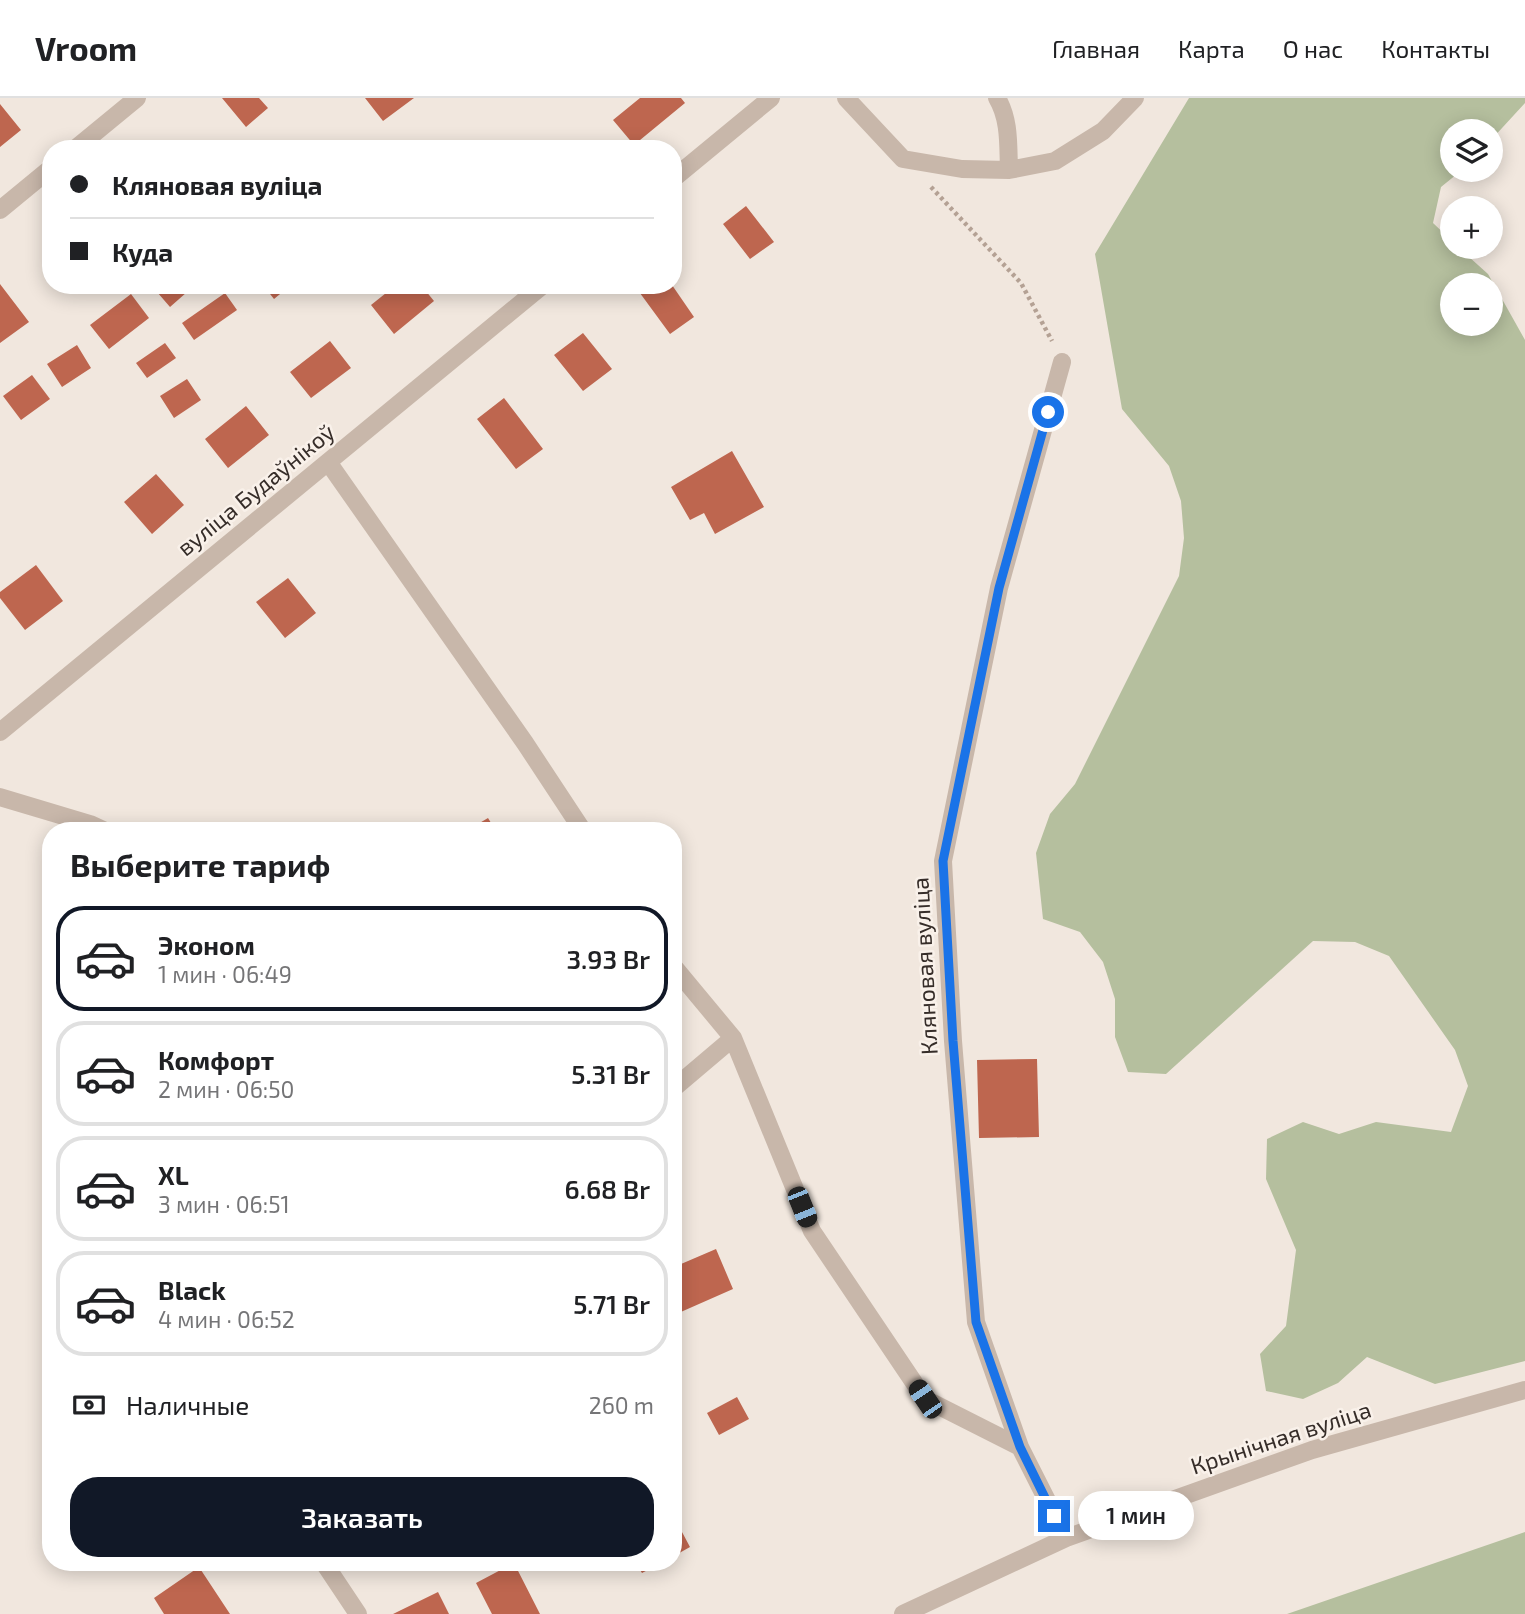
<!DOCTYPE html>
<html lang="ru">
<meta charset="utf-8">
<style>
body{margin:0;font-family:"Exo 2",sans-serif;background:#f6f6f6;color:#202124;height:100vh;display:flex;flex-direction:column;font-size:26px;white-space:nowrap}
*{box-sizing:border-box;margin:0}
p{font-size:23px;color:#757577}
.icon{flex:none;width:38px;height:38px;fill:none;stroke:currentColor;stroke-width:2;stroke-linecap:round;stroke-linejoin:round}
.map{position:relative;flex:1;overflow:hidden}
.sheet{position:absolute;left:42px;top:724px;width:640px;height:749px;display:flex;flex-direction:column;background:#fff;border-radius:28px;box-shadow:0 4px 18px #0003}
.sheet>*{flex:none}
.banner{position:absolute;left:42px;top:42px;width:640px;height:154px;border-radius:28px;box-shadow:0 4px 18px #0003;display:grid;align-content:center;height:154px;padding:0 28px;background:#fff}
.buttons{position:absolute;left:1440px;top:21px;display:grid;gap:14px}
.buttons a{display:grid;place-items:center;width:63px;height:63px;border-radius:50%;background:#fff;box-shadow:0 4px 18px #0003;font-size:35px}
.end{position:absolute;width:32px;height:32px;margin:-16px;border:9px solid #1a73e8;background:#fff;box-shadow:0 0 0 4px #fff}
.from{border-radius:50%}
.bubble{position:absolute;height:49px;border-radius:24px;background:#fff;box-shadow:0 4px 18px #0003;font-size:23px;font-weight:600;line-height:49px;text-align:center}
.car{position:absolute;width:21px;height:42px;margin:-21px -10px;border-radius:9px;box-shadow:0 0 5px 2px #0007;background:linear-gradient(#222 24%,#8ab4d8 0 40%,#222 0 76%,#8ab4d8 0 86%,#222 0)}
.banner b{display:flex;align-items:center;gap:24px;height:66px;font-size:26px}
.banner b+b{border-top:2px solid #e0e0e0}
.banner i{width:18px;height:18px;background:#202124}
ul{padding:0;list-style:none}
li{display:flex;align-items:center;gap:21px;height:105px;margin:0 14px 10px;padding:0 14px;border:4px solid #e0e0e0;border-radius:28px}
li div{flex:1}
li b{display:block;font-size:26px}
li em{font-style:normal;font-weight:600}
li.on{border-color:#111827}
li>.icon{width:63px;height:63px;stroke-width:1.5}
h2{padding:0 28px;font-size:32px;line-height:84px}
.pay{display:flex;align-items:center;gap:18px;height:77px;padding:0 28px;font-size:26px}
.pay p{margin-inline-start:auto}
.button{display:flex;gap:14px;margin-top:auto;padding:14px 28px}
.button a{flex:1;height:80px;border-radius:28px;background:#111827;color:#fff;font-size:28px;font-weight:600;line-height:80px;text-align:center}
header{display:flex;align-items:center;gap:42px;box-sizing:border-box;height:98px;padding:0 35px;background:#fff;border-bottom:2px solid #e0e0e0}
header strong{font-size:33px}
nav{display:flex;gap:38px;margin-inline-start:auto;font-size:24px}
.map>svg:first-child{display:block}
</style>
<header>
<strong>Vroom</strong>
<nav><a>Главная</a><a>Карта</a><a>О нас</a><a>Контакты</a></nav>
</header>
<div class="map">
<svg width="1525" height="1516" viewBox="0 0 1525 1516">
<rect width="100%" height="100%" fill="#f1e7de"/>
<path fill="#b5bf9e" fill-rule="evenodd" d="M1189,0H1525V5L1491,42V33H1452V72H1462L1441,89L1433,125L1452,143V149H1458L1488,176L1525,242V1263L1435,1286L1367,1259L1338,1285L1303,1301L1266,1293L1260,1256L1286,1228L1296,1152L1266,1081L1267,1041L1303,1024L1339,1036L1376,1024L1451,1034L1468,988L1455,952L1389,858L1355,844L1313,843L1166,976L1128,974L1115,939V901L1103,864L1080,834L1043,821L1036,755L1050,716L1075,686L1179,478L1184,440L1181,403L1169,368L1122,311L1095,156ZM1452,187H1491V226H1452Z
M1525,1434V1516H1287Z"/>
<path fill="#be664f" d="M222,0H259L268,10L246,29Z
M365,0H414L383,23Z
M640,0H681L685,5L634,47L613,22Z
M0,6L21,32L0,49Z
M746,108L774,144L750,161L723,126Z
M51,133V150L42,140Z
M0,186L29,224L0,245Z
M151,187H195L170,209Z
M263,187H291L274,201Z
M396,187H421L434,203L394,236L371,207Z
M642,187H672L694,219L670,236L637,191Z
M225,195L237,212L194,242L182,225Z
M131,196L149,220L109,251L90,227Z
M583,235L612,271L583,293L554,257Z
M330,243L351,270L311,300L290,274Z
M165,245L176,260L147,280L136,265Z
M77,247L91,270L62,289L47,266Z
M32,277L50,301L21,322L3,298Z
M187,281L201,302L174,320L160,298Z
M504,300L543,351L516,371L477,321Z
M246,308L269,337L228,370L205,341Z
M732,353L764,409L715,436L704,415L690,422L671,389Z
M156,376L184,407L152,436L124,404Z
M36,467L63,503L25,532L0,500V494Z
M288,480L316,515L285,540L256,504Z
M488,720L496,733H466Z
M1037,961L1039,1039L979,1040L977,962Z
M716,1151L733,1191L674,1217V1169Z
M737,1299L749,1321L719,1337L707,1315Z
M674,1419L690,1449L674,1458Z
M514,1465L540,1516H492L476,1485Z
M636,1465H661L642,1475Z
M199,1469L230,1516H164L154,1500Z
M438,1494L449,1516H393Z"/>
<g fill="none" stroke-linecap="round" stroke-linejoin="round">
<path stroke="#b4a194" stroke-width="4.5" stroke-dasharray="3.5 3.5" stroke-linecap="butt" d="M931,89L1021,185L1052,243"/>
<path stroke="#c8b7aa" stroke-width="18" d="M846,0L903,61L962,71L1009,72L1055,63L1103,33L1135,0
M997,0C1010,22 1008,47 1009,72
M75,51L137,0
M674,80L771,0
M0,112L51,70
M328,364L525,645L583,733
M0,634L543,187
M0,699L90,726L105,733
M674,869L733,940L812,1133L925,1301L1020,1349L1066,1440
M674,990L733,940
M1020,1349L976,1224L953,943L943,763L999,490L1062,264
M324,1465L358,1516
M903,1516L1066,1440L1312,1352L1525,1292"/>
</g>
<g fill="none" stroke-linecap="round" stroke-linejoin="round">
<path stroke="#1a73e8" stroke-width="9" d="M1048,314L999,490L943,763L953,943L976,1224L1020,1349L1054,1418"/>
</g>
<g text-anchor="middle" stroke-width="5" stroke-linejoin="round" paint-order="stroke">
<g font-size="23" fill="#362d29" stroke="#f9f1ea">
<text transform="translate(256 392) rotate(-39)" y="8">вуліца Будаўнікоў</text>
<text transform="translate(925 868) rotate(-93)" y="8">Кляновая вуліца</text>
<text transform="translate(1281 1340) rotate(-18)" y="8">Крынічная вуліца</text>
</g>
</g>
</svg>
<div class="buttons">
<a><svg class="icon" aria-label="layers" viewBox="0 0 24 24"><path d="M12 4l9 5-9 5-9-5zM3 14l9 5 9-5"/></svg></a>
<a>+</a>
<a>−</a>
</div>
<i class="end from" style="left:1048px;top:314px"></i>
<i class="end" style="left:1054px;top:1418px"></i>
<div class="bubble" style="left:1078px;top:1393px;width:116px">1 мин</div>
<i class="car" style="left:802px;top:1109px;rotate:158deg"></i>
<i class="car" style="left:925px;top:1301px;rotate:326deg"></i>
<div class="banner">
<b><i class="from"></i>Кляновая вуліца</b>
<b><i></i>Куда</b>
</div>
<section class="sheet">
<h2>Выберите тариф</h2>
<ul>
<li class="on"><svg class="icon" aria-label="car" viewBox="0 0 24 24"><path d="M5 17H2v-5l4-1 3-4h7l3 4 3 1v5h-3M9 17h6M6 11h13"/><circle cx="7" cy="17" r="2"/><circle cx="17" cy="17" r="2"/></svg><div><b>Эконом</b><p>1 мин · 06:49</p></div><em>3.93 Br</em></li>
<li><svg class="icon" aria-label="car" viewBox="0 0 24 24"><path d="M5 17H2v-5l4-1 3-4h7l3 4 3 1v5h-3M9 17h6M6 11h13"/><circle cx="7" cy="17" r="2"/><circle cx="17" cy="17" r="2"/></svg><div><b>Комфорт</b><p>2 мин · 06:50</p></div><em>5.31 Br</em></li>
<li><svg class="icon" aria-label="car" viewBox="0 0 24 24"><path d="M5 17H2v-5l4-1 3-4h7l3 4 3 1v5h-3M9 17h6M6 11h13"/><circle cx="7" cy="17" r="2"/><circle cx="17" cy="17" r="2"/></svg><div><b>XL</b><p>3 мин · 06:51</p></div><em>6.68 Br</em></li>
<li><svg class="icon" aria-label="car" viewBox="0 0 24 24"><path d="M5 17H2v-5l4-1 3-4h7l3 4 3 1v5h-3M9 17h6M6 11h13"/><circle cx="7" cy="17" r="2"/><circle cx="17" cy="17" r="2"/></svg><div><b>Black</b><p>4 мин · 06:52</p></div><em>5.71 Br</em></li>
</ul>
<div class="pay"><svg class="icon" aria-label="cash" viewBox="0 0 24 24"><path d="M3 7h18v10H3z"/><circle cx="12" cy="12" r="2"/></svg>Наличные<p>260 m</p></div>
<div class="button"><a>Заказать</a></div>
</section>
</div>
